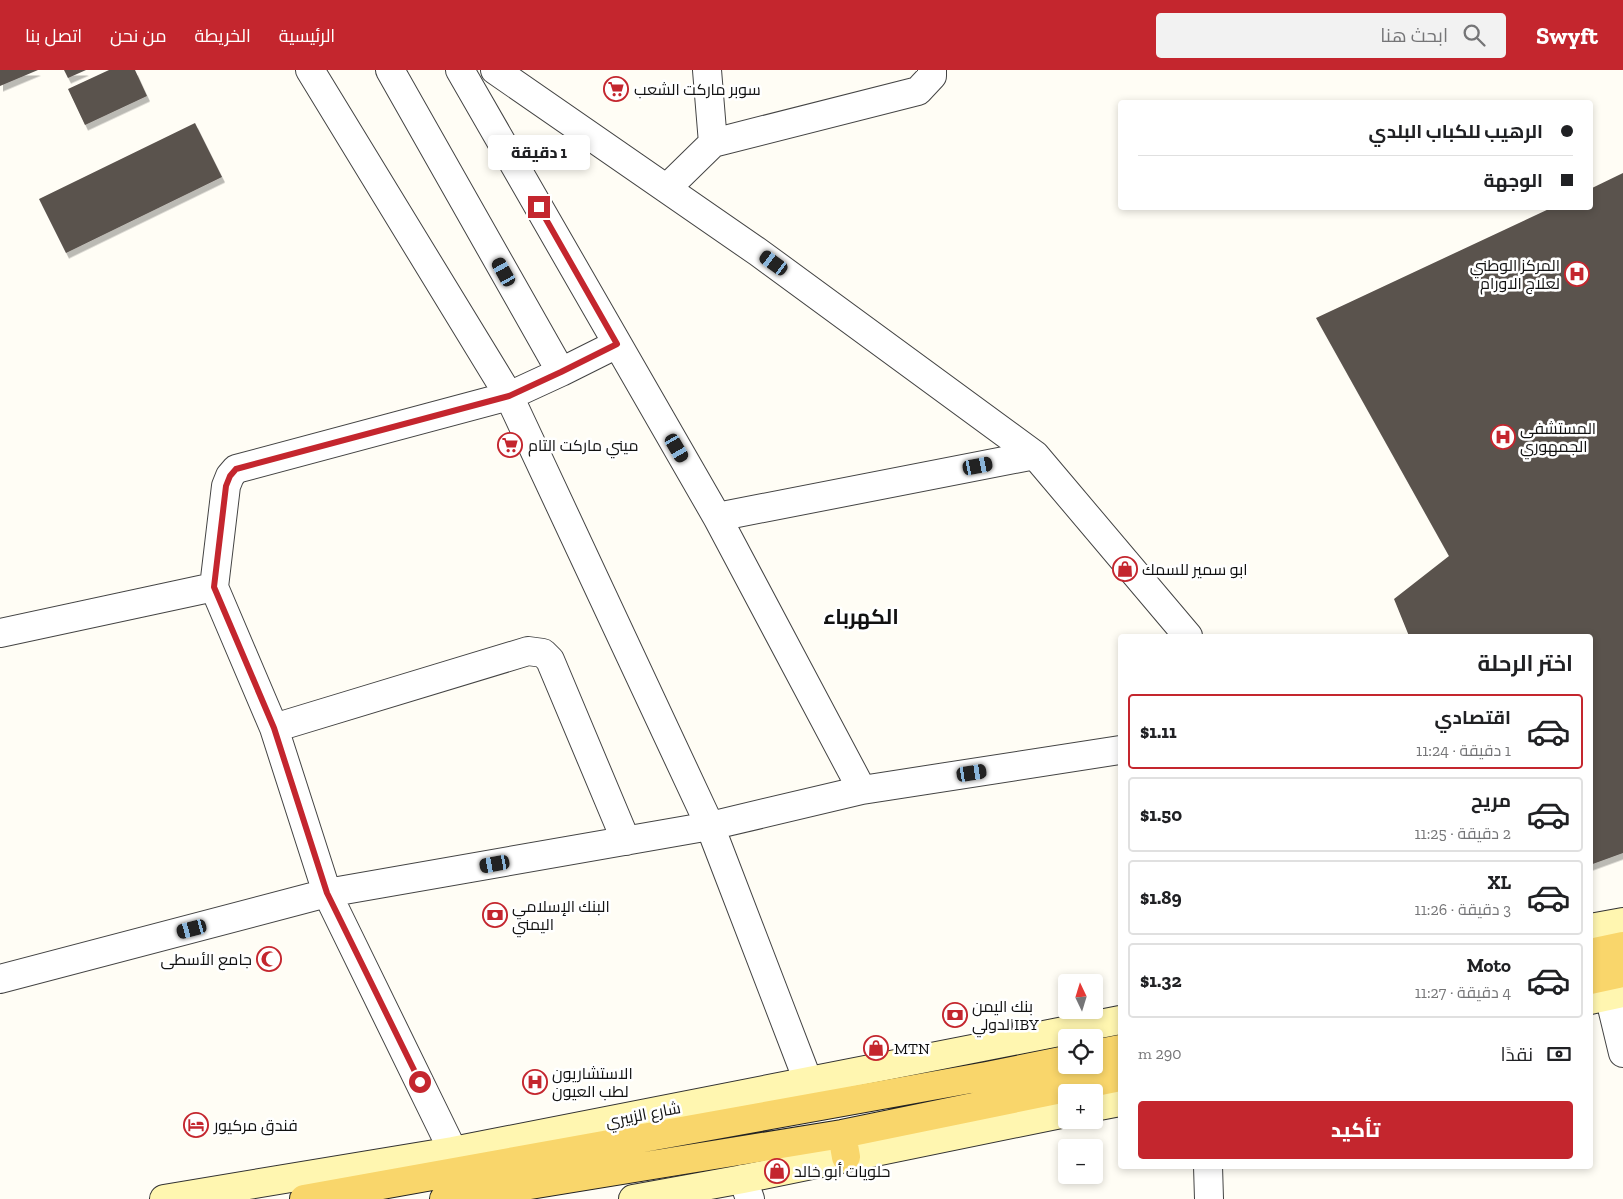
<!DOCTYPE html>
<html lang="ar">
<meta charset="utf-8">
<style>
body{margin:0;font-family:"Zilla Slab",Cairo,serif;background:#f2f2f2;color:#202124;direction:rtl;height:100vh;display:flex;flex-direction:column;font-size:19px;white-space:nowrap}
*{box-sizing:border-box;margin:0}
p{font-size:16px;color:#757577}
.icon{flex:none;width:28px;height:28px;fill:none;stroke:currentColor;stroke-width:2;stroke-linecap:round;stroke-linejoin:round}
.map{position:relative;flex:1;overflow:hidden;direction:ltr}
.details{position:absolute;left:1118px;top:564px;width:475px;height:535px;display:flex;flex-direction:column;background:#fff;border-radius:5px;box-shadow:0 2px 8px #0003;direction:rtl}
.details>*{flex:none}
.hud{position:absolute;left:1118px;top:30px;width:475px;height:110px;border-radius:5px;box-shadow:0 2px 8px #0003;direction:rtl;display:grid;align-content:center;height:110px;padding:0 20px;background:#fff}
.needle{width:32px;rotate:356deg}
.buttons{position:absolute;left:1058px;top:904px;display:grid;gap:10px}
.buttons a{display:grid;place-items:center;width:45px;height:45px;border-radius:5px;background:#fff;box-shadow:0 2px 8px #0003;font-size:25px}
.end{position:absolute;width:22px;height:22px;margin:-11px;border:6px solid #c4262e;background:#fff;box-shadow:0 0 0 2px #fff}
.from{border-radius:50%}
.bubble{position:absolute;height:35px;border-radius:5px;background:#fff;box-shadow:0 2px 8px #0003;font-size:16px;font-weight:800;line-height:35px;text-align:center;direction:rtl}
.car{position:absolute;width:15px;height:30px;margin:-15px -8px;border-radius:6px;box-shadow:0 0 4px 1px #0007;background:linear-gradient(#222 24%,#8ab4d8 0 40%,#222 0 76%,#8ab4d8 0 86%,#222 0)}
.hud b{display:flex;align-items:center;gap:18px;height:48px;font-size:19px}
.hud b+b{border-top:1px solid #e0e0e0}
.hud i{width:12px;height:12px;background:#202124}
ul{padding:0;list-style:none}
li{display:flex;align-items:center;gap:15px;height:75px;margin:0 10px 8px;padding:0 10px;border:2px solid #e0e0e0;border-radius:5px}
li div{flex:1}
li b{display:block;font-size:19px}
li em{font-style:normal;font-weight:800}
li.current{border-color:#c4262e}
li>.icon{width:45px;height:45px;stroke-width:1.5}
h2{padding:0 20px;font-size:22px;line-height:60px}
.pay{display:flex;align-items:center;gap:12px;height:55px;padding:0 20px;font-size:19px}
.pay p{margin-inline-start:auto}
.primary-button{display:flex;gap:10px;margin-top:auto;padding:10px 20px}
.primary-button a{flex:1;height:58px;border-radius:5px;background:#c4262e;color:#fff;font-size:20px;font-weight:800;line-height:58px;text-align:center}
header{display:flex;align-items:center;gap:30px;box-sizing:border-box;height:70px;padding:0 25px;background:#c4262e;color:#fff}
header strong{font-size:24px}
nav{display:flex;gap:28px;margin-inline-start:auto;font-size:18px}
.search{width:350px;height:45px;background:#f2f2f2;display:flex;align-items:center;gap:12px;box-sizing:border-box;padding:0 18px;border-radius:5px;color:#757577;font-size:19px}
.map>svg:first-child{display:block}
</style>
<header>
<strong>Swyft</strong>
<div class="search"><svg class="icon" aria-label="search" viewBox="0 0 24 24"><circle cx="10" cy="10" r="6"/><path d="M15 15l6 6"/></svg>ابحث هنا</div>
<nav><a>الرئيسية</a><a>الخريطة</a><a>من نحن</a><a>اتصل بنا</a></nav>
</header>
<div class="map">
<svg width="1623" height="1129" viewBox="0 0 1623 1129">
<defs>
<filter id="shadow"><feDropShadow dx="3" dy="5.5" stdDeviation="0" flood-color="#0004"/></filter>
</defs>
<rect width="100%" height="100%" fill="#fffdf5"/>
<path fill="#5a524d" filter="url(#shadow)" d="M0,0H38L0,16Z
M64,0H86L68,8Z
M109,0H135L147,26L85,55L68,19Z
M195,53L222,107L66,183L39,129Z
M1623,103V783L1590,795V566H1409L1394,529L1449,486L1316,248L1551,138H1590V119Z"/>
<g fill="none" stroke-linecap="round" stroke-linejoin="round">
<defs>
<path id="minor" d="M310,0L509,326L710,756L808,1011
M390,0L561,302
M460,0L717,447L862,720
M495,0L758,182L1035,385L1188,566
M707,0L713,73
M667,118L713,73L918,21L932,6V0
M717,447L1035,385
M0,563L214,517
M274,658L528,581L543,583L550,590L626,771
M0,909L327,823L710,756L862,720L1120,680
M1609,925L1623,983
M453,1081L327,823L274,658L214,517L226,416L230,406L236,399L509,326L561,302L617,274
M1208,1096L1209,1129
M743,1109L750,1129"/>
<path id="secondary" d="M1590,858L1623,852
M1590,930L1623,923
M1094,1037L1120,1032
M164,1129L453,1081L1120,950
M633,1129L743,1109L1066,1043"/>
<path id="primary" d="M1590,883L1623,876
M1590,910L1623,903
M1094,984L1120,979
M842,1064L846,1087
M304,1129L987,1006L1066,990
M444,1129L842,1064L1120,1007"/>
</defs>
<use href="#minor" stroke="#444" stroke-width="30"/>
<use href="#secondary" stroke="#333" stroke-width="30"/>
<use href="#primary" stroke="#222" stroke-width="30"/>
<use href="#minor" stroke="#fff" stroke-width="28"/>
<use href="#secondary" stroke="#fff6b0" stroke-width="28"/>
<use href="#primary" stroke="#f9d66b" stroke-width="28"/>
</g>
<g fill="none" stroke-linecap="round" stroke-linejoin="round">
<path stroke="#c4262e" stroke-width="6" d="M420,1012L327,823L274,658L214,517L226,416L230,406L236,399L509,326L561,302L617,274L539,137"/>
</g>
<defs>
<symbol id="supermarket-ring" viewBox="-11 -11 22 22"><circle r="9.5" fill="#fff" stroke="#c4262e" stroke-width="1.5"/><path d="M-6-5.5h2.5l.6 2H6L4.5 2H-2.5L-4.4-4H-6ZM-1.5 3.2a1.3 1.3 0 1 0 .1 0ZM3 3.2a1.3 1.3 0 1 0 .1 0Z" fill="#c4262e"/></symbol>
<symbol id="hospital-ring" viewBox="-11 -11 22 22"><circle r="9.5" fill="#fff" stroke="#c4262e" stroke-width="1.5"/><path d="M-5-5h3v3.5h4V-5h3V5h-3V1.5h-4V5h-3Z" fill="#c4262e"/></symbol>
<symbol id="shop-ring" viewBox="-11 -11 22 22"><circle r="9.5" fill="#fff" stroke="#c4262e" stroke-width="1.5"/><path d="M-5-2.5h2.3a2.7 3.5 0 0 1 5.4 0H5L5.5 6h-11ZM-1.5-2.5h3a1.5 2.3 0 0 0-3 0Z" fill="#c4262e"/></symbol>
<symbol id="bank-ring" viewBox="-11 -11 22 22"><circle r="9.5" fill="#fff" stroke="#c4262e" stroke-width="1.5"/><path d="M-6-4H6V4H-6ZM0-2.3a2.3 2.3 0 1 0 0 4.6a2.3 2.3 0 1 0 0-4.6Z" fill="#c4262e"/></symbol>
<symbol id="mosque-ring" viewBox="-11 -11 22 22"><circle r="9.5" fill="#fff" stroke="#c4262e" stroke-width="1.5"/><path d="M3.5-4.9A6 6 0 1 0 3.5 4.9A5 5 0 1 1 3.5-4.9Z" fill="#c4262e"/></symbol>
<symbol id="hotel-ring" viewBox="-11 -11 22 22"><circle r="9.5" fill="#fff" stroke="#c4262e" stroke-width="1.5"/><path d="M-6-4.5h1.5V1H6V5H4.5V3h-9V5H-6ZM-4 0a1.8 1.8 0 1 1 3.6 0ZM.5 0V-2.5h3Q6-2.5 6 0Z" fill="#c4262e"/></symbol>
</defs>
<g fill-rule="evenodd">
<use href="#supermarket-ring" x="602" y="5" width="28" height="28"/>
<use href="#hospital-ring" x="1563" y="190" width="28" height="28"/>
<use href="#hospital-ring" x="1489" y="353" width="28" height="28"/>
<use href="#supermarket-ring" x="496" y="361" width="28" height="28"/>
<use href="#shop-ring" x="1111" y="485" width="28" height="28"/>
<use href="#bank-ring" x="481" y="831" width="28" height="28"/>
<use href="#mosque-ring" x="255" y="875" width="28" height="28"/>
<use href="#bank-ring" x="941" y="931" width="28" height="28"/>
<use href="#shop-ring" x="862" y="964" width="28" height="28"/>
<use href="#hospital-ring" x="521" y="998" width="28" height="28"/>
<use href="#hotel-ring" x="182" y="1041" width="28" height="28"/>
<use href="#shop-ring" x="763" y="1087" width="28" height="28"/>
</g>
<g text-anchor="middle" stroke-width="5" stroke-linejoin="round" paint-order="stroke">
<g font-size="16" fill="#111" stroke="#fff" text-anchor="start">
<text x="634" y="25">سوبر ماركت الشعب</text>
<text x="1560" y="201" text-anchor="end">المركز الوطني<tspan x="1560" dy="18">لعلاج الاورام</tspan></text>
<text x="1520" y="364">المستشفى<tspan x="1520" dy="18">الجمهوري</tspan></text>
<text x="528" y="381">ميني ماركت التام</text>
<text x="1142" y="505">ابو سمير للسمك</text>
<text x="512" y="842">البنك الإسلامي<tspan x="512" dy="18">اليمني</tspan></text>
<text x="252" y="895" text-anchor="end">جامع الأسطى</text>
<text x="972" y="942">بنك اليمن<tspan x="972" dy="18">الدوليIBY</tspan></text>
<text x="894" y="984">MTN</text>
<text x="552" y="1009">الاستشاريون<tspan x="552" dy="18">لطب العيون</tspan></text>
<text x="214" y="1061">فندق مركيور</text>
<text x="794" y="1107">حلويات أبو خالد</text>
</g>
<g font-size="16" fill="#111" stroke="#fff">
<text transform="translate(643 1044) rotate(-11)" y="6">شارع الزبيري</text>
</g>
<g font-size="21" font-weight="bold" fill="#111" stroke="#fff">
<text x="861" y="554">الكهرباء</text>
</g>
</g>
</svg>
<div class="buttons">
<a><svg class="needle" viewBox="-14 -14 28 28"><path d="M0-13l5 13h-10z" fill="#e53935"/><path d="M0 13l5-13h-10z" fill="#757577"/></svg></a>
<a><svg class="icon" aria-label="locate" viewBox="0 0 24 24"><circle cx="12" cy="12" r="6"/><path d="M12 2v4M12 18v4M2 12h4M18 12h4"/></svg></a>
<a>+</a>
<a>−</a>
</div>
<i class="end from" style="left:420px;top:1012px"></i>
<i class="end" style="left:539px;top:137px"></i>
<div class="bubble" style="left:488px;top:65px;width:102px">1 دقيقة</div>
<i class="car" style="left:774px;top:193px;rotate:306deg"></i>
<i class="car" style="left:504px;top:202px;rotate:331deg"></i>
<i class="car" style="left:677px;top:378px;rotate:150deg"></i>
<i class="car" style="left:978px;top:396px;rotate:79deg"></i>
<i class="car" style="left:972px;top:703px;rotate:81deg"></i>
<i class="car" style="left:495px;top:794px;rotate:260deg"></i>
<i class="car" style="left:192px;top:859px;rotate:255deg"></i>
<div class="hud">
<b><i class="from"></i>الرهيب للكباب البلدي</b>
<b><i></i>الوجهة</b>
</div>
<section class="details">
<h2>اختر الرحلة</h2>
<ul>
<li class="current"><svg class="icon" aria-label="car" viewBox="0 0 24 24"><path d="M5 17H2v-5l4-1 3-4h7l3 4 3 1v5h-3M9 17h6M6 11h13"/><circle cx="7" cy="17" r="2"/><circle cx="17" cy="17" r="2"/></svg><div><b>اقتصادي</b><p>1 دقيقة · 11:24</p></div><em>$1.11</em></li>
<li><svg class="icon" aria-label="car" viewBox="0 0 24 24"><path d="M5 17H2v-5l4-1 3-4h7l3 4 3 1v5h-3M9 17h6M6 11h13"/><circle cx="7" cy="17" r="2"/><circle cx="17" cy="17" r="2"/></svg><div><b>مريح</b><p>2 دقيقة · 11:25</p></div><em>$1.50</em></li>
<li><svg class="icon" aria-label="car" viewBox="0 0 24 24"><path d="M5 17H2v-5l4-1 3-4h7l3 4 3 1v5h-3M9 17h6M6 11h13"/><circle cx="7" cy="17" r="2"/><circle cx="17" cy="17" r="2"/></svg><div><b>XL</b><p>3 دقيقة · 11:26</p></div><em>$1.89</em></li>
<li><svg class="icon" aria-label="car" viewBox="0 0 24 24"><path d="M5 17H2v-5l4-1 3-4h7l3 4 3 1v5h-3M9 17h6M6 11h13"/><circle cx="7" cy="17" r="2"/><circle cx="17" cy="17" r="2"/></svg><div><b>Moto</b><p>4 دقيقة · 11:27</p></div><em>$1.32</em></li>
</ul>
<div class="pay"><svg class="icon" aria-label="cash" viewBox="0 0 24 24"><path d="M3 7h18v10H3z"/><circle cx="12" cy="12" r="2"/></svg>نقدًا<p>290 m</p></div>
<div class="primary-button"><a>تأكيد</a></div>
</section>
</div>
